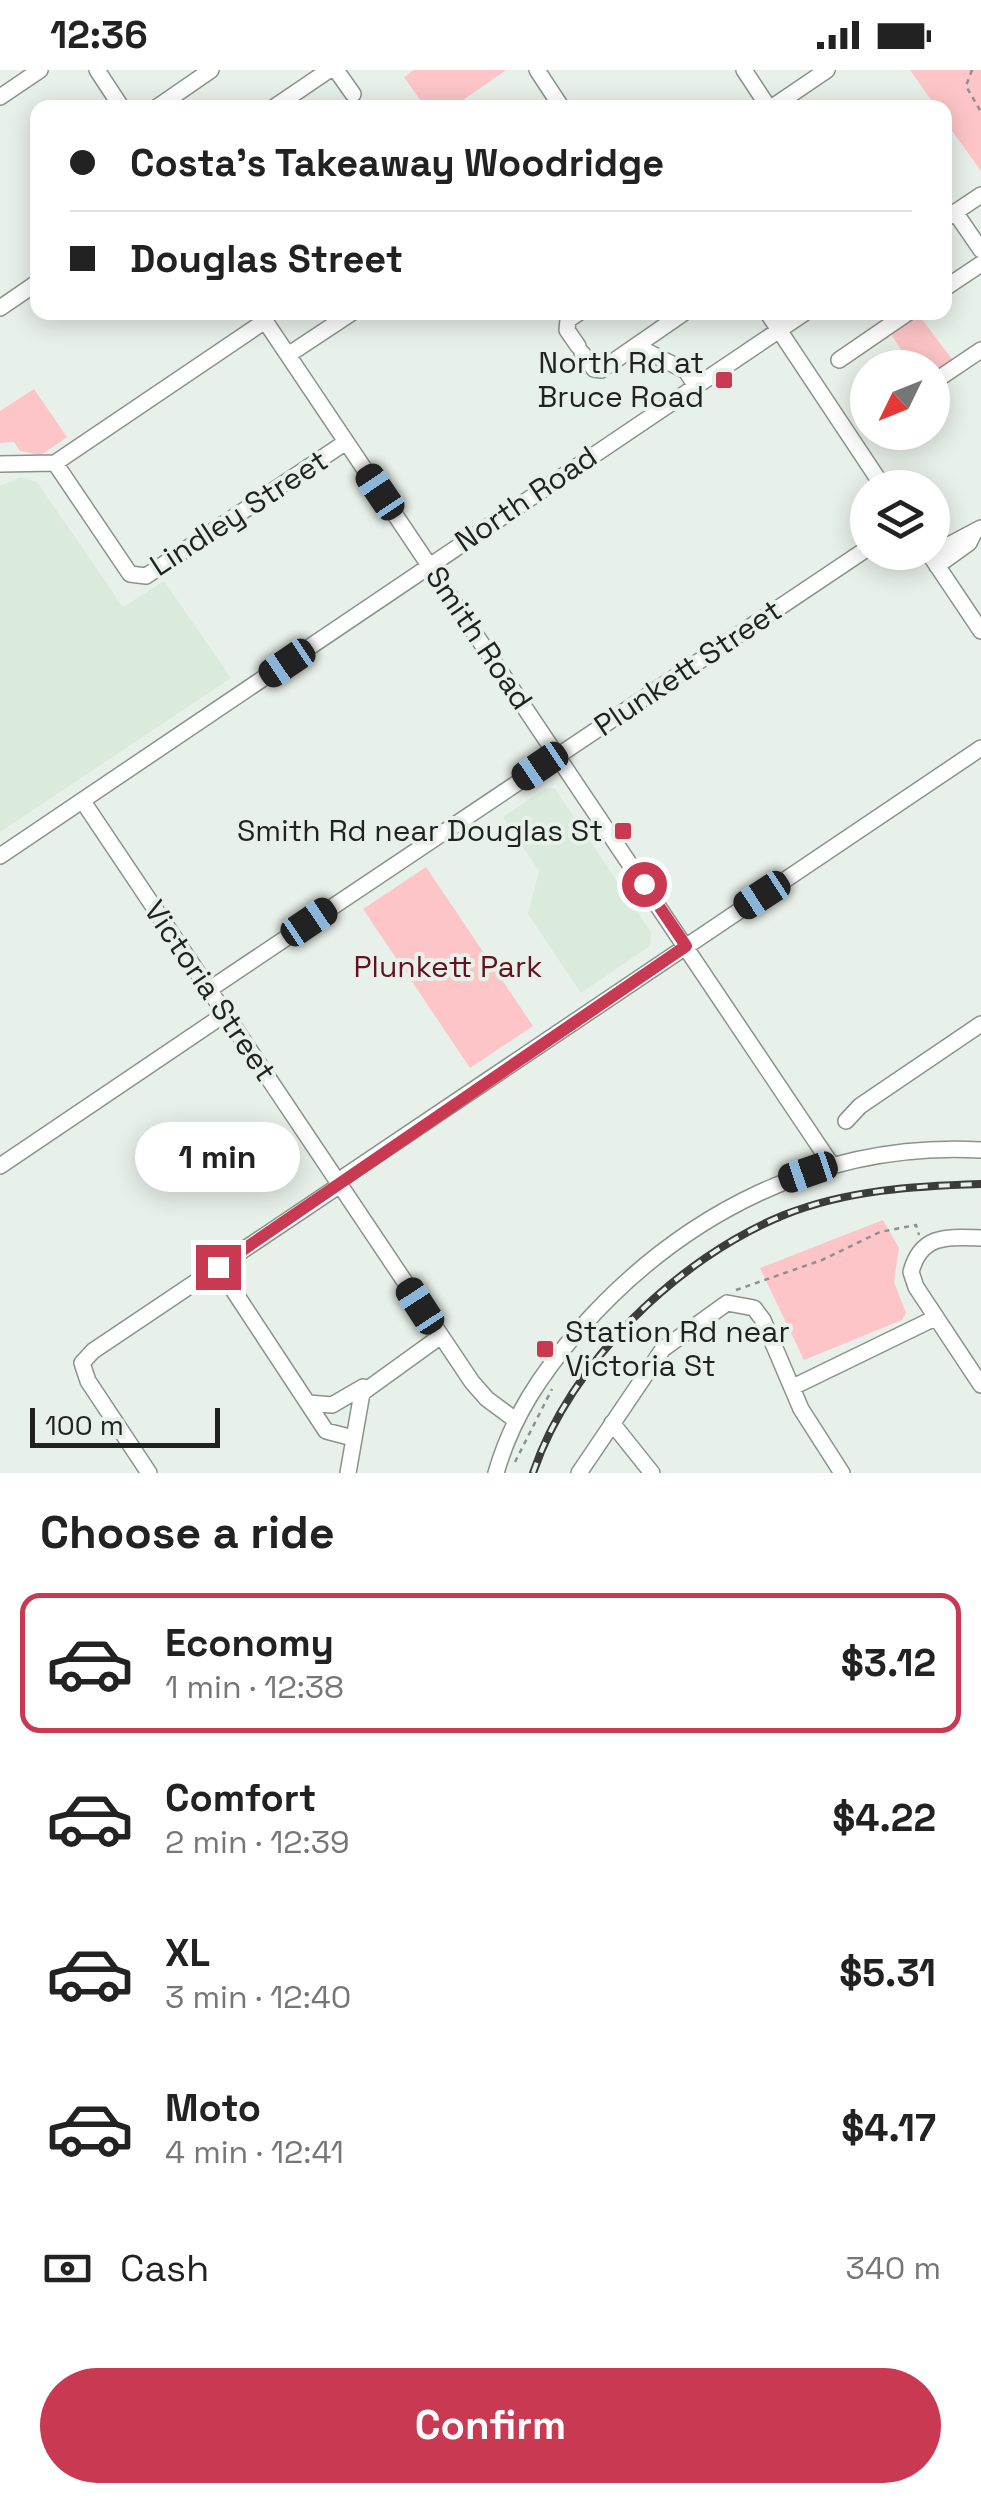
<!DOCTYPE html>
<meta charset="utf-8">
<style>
body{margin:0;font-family:"Space Grotesk",sans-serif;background:#f2f2f2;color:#222;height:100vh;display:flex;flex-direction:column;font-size:38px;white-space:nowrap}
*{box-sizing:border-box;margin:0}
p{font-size:32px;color:#767676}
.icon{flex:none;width:55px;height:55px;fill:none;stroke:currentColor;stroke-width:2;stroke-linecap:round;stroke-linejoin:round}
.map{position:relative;height:1403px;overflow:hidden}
.drawer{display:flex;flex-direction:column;background:#fff;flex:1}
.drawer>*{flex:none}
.banner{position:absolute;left:30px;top:30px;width:922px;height:220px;border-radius:20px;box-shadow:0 5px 25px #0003;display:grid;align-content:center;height:220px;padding:0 40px;background:#fff}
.needle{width:65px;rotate:227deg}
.controls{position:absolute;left:850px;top:280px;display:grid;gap:20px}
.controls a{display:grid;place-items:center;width:100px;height:100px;border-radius:50%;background:#fff;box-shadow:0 5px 25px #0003;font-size:50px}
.scale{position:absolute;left:30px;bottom:25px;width:190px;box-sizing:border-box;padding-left:10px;border:5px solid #1f221f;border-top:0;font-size:28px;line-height:35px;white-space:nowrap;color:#1f221f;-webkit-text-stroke:8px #e8f1e9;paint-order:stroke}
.end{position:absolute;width:45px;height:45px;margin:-22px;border:12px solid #c93951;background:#fff;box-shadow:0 0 0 5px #fff}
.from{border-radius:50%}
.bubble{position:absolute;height:70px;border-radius:35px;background:#fff;box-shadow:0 5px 25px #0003;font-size:32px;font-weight:800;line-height:70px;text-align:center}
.car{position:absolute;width:30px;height:60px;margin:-30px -15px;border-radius:12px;box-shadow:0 0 8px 2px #0007;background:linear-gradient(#222 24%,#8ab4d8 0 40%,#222 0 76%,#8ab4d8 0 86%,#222 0)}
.banner b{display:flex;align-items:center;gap:35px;height:95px;font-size:38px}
.banner b+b{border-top:2px solid #e0e0e0}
.banner i{width:25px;height:25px;background:#222}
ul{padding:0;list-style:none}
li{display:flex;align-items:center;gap:30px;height:140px;margin:0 20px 15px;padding:0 20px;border:5px solid transparent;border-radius:20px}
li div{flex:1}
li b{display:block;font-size:38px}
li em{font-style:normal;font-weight:800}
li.selected{border-color:#c93951}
li>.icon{width:90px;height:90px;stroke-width:1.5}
h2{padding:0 40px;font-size:45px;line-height:120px}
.pay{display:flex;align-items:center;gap:25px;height:110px;padding:0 40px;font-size:38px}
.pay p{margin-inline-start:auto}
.primary-button{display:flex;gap:20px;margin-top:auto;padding:20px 40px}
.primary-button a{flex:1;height:115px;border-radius:60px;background:#c93951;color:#fff;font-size:40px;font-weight:800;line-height:115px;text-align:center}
.status{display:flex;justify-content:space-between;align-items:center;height:70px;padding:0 50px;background:#fff;direction:ltr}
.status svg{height:28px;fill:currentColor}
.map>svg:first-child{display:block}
</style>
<div class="status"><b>12:36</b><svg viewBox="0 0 49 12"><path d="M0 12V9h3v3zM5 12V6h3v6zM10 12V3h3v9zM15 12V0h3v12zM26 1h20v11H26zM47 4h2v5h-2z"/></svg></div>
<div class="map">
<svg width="981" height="1403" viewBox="0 0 981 1403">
<rect width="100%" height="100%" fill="#e8f1e9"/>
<path fill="#daeadc" d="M21,407L37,412L123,537L164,511L231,608L0,762V416Z
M546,718L555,719L651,862L650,876L581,923L528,844L539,801L503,747Z"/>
<path fill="#fdc5c7" d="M414,0H506L453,37H425L404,7Z
M910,0H981V101L945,51V38L936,37Z
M918,244L952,289L933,306L932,298L913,297L892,266L893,260Z
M34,319L67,367L41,385L20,381L14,372L0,373V341Z
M426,797L533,956L470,998L363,839Z
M883,1150L899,1178L894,1212L906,1243L902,1250L804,1290L760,1198Z"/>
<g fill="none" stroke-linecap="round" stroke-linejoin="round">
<defs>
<path id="minor" d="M97,0L122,38
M336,0L353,24
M537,0L562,38
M744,0L769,38
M0,27L40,0
M156,38L211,0
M273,38L329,0
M771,38L827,0
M955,142L981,180
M945,149L981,125
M945,218L981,194
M0,238L38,212
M259,242L831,1094
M767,242L884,418
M578,276L567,260L568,250L580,242
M636,276L686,301L696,316
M582,283L594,299L601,300L685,242
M288,285L353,242
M839,290L909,242
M932,313L981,280
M55,393L130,504L146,506L346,372
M55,393L265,251
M0,394L55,393
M928,482L981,561
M930,485L981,458
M937,496L969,473L974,463
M84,733L472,1312L487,1329L514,1349
M0,786L806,242
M210,919L868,478
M846,1051L860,1036L981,954
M0,1096L225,944
M338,1111L981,678
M981,1168C947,1167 921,1164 911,1202L916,1217L981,1315
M218,1197L326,1361L353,1368
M793,1317L935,1248
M309,1333L332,1335L363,1317
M612,1353L652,1403
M149,1403L88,1311L82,1293L93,1281L340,1115
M348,1403L362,1323L441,1266
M496,1403C512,1347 541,1304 579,1260C682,1143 823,1071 981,1080
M579,1403L663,1279L727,1233L754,1238L763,1250L801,1339L842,1403"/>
</defs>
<use href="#minor" stroke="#8a938b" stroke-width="18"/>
<path stroke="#8b918b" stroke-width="2.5" stroke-dasharray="5 5" stroke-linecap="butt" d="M972,0L966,16L981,42
M736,1220L822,1190L880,1162L916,1155L919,1165
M515,1392L552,1319"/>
<use href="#minor" stroke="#fff" stroke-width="15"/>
<defs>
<path id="rail" d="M533,1403C570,1293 678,1188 784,1145C847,1120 914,1116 981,1114"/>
</defs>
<use href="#rail" stroke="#3a3d3a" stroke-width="8"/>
<use href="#rail" stroke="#e8f1e9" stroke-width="4" stroke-dasharray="11" stroke-linecap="butt"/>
</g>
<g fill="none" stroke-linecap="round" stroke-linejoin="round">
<path stroke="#c93951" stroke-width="12" d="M218,1197L686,876L644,814"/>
</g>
<g fill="#c93951" stroke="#e8f1e9" stroke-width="4">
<rect x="714" y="300" width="20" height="20" rx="5"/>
<rect x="613" y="751" width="20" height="20" rx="5"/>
<rect x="535" y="1269" width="20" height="20" rx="5"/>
</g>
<g text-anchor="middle" stroke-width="8" stroke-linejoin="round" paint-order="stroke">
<g font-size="30" fill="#1f221f" stroke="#e8f1e9" text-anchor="end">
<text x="704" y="303">North Rd at<tspan x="704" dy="34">Bruce Road</tspan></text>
<text x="603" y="771">Smith Rd near Douglas St</text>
<text x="565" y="1272" text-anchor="start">Station Rd near<tspan x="565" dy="34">Victoria St</tspan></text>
</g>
<g font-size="30" fill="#1f221f" stroke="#e8f1e9">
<text transform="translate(526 429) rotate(-34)" y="10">North Road</text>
<text transform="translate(239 443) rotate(-33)" y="10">Lindley Street</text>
<text transform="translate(479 568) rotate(56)" y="10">Smith Road</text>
<text transform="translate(688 598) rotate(-34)" y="10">Plunkett Street</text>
<text transform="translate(210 921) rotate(56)" y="10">Victoria Street</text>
</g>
<g font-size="30" fill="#641222" stroke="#e8f1e9">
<text x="448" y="907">Plunkett Park</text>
</g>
</g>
</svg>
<div class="controls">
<a><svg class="needle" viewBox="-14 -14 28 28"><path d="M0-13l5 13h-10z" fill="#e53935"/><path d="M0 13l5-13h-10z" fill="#767676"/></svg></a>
<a><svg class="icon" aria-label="layers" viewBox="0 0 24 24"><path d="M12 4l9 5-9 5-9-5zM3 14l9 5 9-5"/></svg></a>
</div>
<div class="scale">100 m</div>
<i class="end from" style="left:644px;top:814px"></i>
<i class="end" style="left:218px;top:1197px"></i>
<div class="bubble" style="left:135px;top:1052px;width:165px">1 min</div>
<i class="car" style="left:380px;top:422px;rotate:326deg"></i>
<i class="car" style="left:287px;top:593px;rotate:236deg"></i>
<i class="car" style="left:540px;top:696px;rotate:236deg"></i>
<i class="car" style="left:762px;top:825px;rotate:237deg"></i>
<i class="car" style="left:309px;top:852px;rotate:56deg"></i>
<i class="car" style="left:808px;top:1102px;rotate:251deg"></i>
<i class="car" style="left:420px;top:1236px;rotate:327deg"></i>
<div class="banner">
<b><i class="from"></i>Costa's Takeaway Woodridge</b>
<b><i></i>Douglas Street</b>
</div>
</div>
<section class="drawer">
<h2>Choose a ride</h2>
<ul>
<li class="selected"><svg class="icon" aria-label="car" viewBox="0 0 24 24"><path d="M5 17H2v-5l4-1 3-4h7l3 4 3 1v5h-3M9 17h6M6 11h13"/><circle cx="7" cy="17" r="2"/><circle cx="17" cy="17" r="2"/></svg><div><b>Economy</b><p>1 min · 12:38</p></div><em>$3.12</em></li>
<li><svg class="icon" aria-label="car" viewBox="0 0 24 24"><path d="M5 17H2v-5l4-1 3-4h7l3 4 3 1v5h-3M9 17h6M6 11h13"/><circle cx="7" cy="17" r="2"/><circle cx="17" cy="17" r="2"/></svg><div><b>Comfort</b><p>2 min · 12:39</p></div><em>$4.22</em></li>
<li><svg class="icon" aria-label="car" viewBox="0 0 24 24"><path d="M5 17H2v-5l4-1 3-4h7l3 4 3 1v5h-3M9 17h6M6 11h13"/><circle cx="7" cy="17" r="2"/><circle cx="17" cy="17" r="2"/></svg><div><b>XL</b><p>3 min · 12:40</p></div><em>$5.31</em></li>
<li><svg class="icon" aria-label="car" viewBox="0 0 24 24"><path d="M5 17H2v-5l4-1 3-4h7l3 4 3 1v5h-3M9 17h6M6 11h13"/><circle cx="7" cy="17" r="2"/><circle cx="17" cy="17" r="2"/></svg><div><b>Moto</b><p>4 min · 12:41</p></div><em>$4.17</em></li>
</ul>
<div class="pay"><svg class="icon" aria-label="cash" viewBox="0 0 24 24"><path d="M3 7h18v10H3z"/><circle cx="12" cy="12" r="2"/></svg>Cash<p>340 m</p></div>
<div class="primary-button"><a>Confirm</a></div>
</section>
